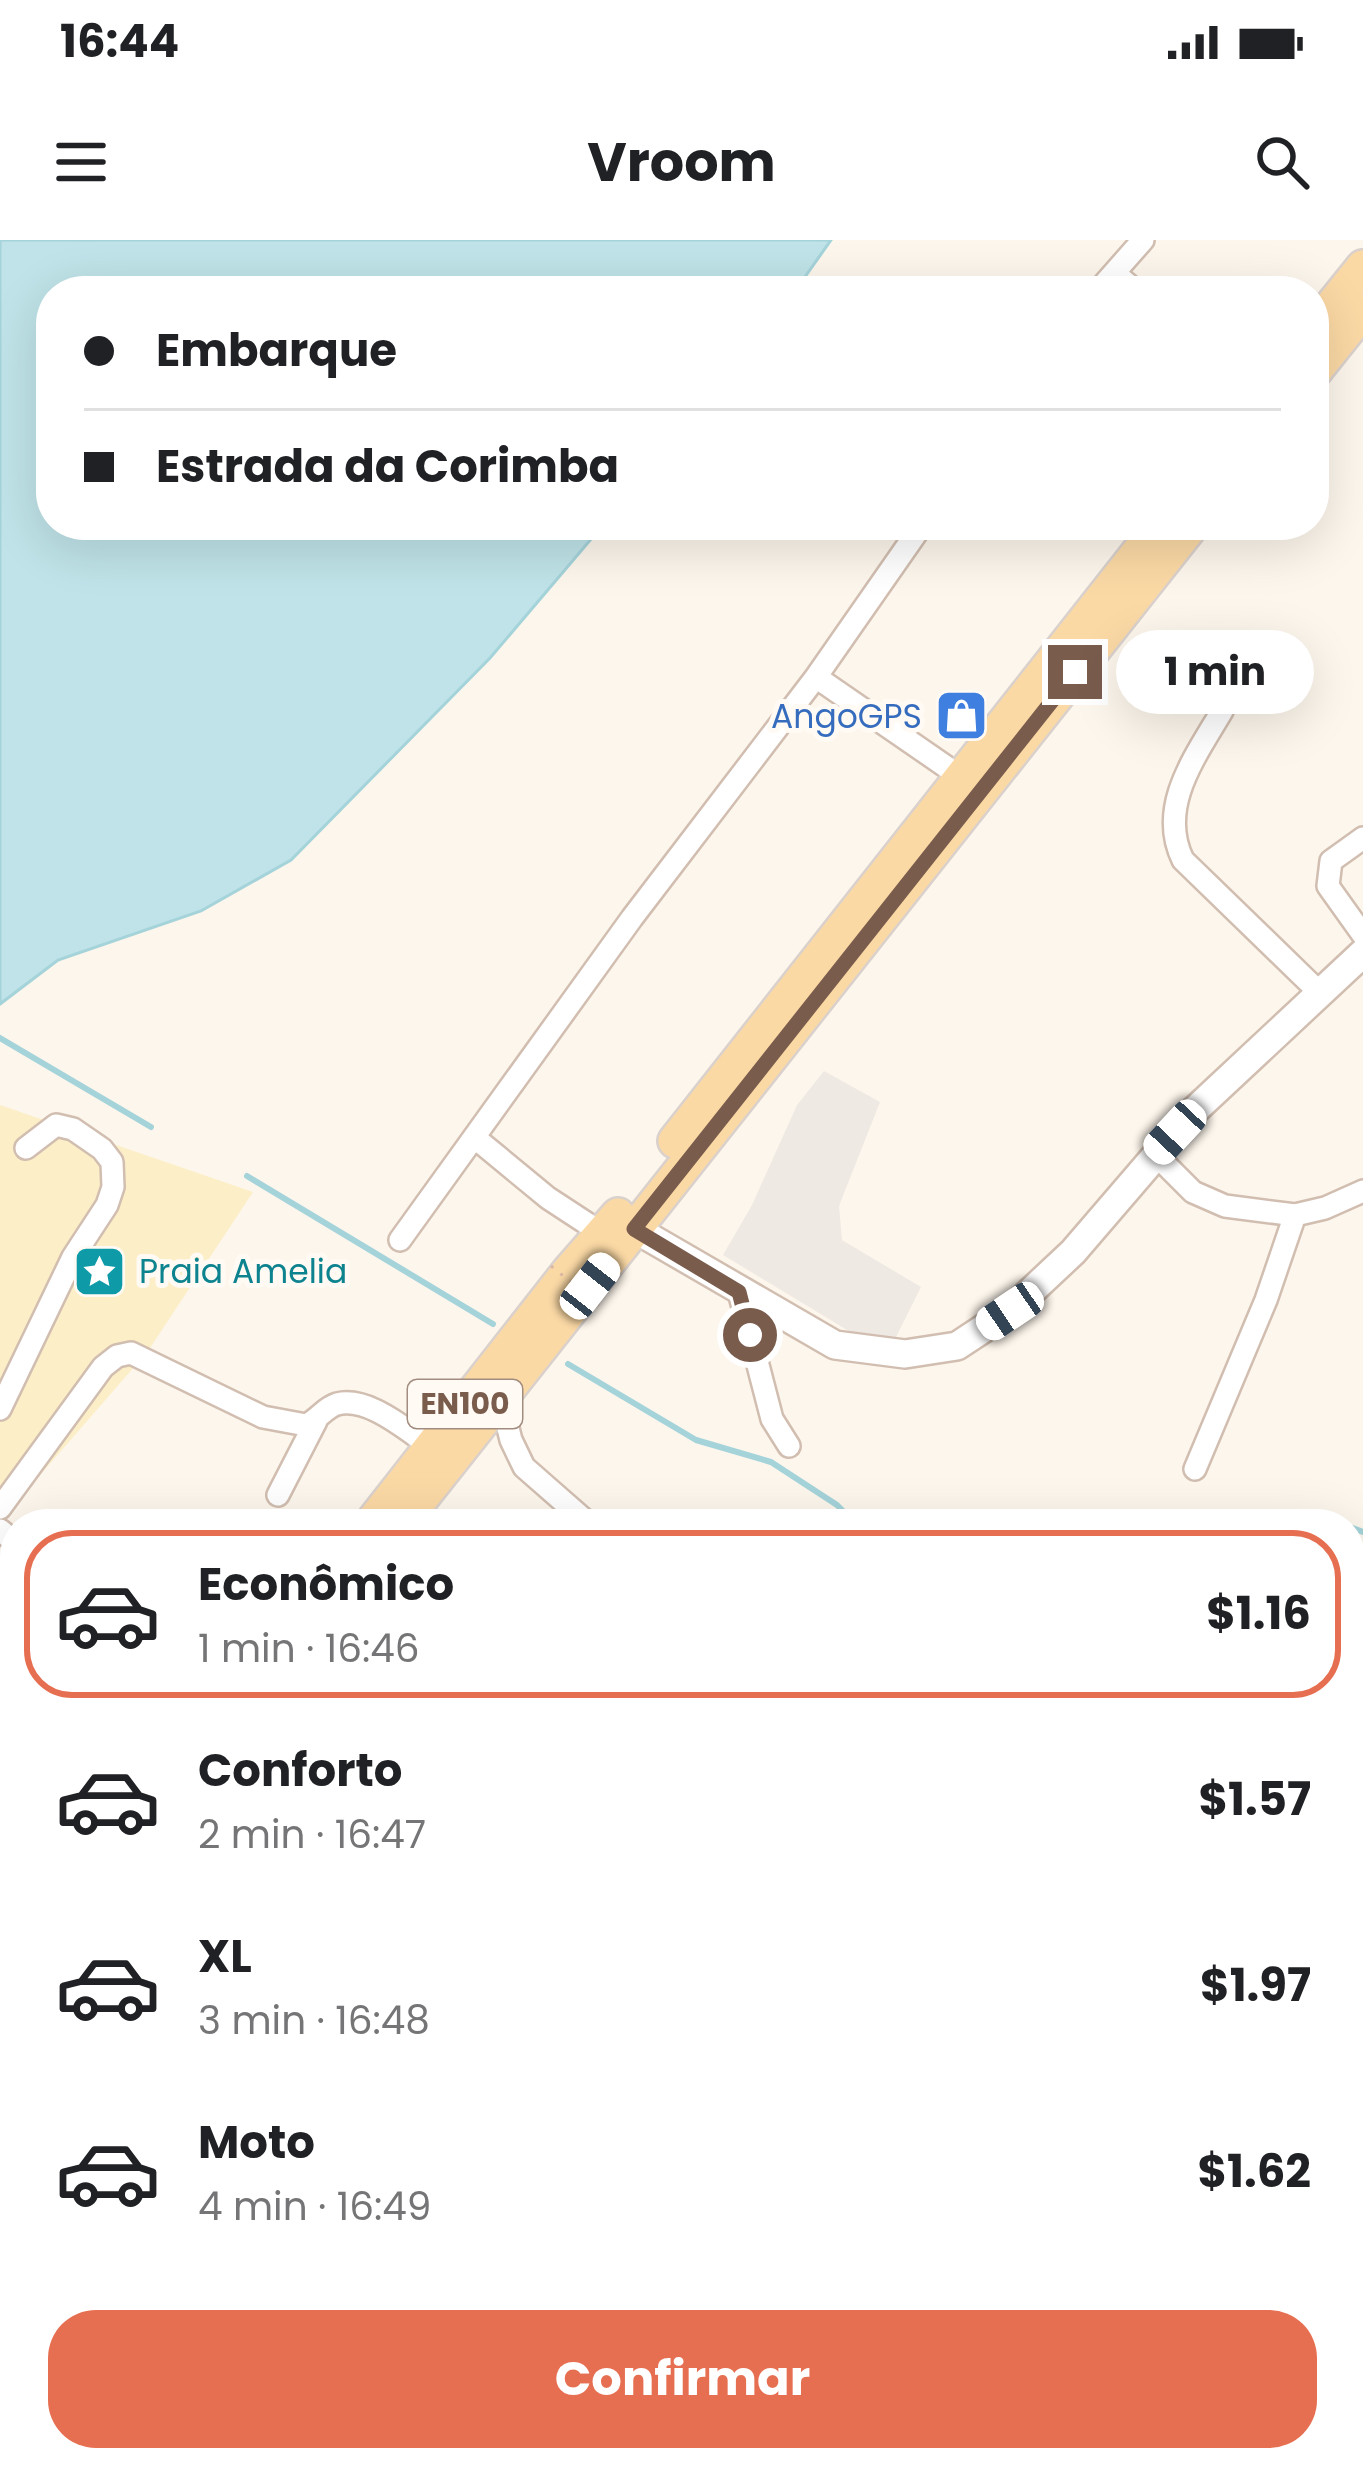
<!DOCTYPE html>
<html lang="pt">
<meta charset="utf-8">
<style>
body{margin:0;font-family:Poppins,sans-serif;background:#f6f6f6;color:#202124;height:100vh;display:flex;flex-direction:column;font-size:45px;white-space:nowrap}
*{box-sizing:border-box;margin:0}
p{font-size:39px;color:#757577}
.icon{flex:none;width:66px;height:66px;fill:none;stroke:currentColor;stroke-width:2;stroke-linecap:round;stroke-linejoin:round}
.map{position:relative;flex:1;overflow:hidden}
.details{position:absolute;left:0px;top:1269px;width:1365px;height:963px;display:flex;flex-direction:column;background:#fff;border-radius:48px 48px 0 0;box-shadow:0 12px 48px #0002}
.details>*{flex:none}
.guide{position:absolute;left:36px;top:36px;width:1293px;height:264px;border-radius:48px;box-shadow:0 12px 48px #0002;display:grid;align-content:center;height:264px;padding:0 48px;background:#fff}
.end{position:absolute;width:54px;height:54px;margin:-27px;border:15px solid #7a5c4d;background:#fff;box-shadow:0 0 0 6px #fff}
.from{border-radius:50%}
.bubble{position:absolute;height:84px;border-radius:42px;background:#fff;box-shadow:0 12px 48px #0002;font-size:39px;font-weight:700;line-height:84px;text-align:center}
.car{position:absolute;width:36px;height:72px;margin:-36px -18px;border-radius:15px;box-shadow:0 0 9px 3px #0007;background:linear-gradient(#fff 24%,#345 0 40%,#fff 0 76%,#345 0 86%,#fff 0)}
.guide b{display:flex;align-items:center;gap:42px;height:114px;font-size:45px}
.guide b+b{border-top:3px solid #e0e0e0}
.guide i{width:30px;height:30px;background:#202124}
ul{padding:21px 0 0;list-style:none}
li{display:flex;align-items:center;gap:36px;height:168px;margin:0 24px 18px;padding:0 24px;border:6px solid transparent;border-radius:48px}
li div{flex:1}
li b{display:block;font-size:45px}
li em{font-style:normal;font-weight:700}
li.on{border-color:#e76f51}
li>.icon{width:108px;height:108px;stroke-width:1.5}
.action{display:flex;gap:24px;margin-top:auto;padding:24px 48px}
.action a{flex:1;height:138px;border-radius:48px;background:#e76f51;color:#fff;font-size:48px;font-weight:700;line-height:138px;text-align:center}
.status{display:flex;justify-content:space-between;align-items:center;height:84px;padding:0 60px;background:#fff;direction:ltr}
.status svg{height:33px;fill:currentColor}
header{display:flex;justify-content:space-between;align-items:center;height:156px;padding:0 48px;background:#fff;font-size:54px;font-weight:700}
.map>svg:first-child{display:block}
</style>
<div class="status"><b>16:44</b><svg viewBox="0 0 49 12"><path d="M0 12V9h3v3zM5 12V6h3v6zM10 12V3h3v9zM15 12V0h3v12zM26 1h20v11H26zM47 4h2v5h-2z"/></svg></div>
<header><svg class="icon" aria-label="menu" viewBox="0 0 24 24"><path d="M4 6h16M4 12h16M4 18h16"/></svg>Vroom<svg class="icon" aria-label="search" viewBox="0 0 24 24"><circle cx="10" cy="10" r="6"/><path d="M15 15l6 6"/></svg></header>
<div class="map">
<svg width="1363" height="2230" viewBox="0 0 1363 2230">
<rect width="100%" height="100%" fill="#fdf6ec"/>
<path fill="#efe9e4" d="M824,831L880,862L839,966L842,1000L921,1047L896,1097L852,1093L723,1015L752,965L797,865Z"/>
<path fill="#fcefc7" d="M0,865L253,952L148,1111L0,1281Z"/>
<path fill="#bfe3e8" stroke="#a5d3da" stroke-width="3" d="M0,0H831L795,51H51V285H603L490,418L291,620L201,671L58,720L0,764Z"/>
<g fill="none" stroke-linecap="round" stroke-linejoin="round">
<path stroke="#a5d3da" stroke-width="6" d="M0,798L151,887
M247,936L493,1084
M568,1124L696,1200L771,1222L837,1265L856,1284
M1301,1284H1319
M1350,1287L1363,1292
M1350,2092L1363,2121"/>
<defs>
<path id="minor" d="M1114,33L1136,51
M1098,51L1143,0
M816,437L961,537
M1222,471C1195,517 1157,567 1183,620L1320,753
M1363,598L1331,621L1328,646L1363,695
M474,897L548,958L603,994
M1155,914L1193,952L1225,966L1295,975L1325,968L1363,951
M400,1000L632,678L816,437L922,285
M739,1052L772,1179L789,1206
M500,1157L511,1200L524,1227L589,1284
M0,1169L73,1017L107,965L113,947L112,922L102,909L73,889L56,885L26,908
M1195,1229L1266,1060L1295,975
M278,1255L316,1181
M0,1268L103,1127L117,1116L131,1113L263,1177L306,1185C318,1180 324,1168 337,1164C369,1156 407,1191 432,1207
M0,1290L15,1302
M0,1526L15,1507
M1350,1645L1363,1648
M517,2217L522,2230
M646,2217L650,2230
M731,2217L732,2230
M825,2217L833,2230
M295,2230L298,2217
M1229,2230L1234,2222"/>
<path id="tertiary" d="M635,989L835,1105L905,1114L957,1106L1010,1071L1073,1012L1195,870L1363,713"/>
<path id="primary" d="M1314,88L1363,27
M1314,132L1363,71
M675,901L1160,285
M371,1284L569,1031L618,975
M401,1284L1192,285
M0,1749L15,1731
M0,1781L15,1764"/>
</defs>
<use href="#minor" stroke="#d1beb0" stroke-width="26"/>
<use href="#tertiary" stroke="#d1beb0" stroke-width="32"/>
<use href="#primary" stroke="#dad1cd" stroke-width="38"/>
<use href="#minor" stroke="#fff" stroke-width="21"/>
<use href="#tertiary" stroke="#fff" stroke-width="27"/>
<use href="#primary" stroke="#fbd9a5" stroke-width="33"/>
<path stroke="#d9b8a5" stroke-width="3" stroke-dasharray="3 9" stroke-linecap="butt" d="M551,1026L599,1065"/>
</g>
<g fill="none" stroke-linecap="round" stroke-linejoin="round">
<path stroke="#7a5c4d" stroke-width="15" d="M750,1095L739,1052L634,989L1075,432"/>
</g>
<defs>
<symbol id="shop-square" viewBox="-11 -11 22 22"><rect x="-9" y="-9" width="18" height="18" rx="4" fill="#3f7fe0" stroke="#fffaf3"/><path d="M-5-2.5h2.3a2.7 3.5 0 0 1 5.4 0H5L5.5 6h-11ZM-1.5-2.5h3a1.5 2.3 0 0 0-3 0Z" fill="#fff"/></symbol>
<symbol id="sight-square" viewBox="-11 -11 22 22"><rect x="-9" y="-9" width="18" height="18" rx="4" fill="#0f9aa8" stroke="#fffaf3"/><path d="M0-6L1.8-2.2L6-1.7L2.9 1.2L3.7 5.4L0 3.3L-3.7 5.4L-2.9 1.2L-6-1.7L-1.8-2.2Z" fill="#fff"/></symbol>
</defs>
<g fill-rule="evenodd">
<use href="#shop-square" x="932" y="446" width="59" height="59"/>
<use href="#sight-square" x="70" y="1002" width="59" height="59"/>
</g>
<g text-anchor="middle" stroke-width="10" stroke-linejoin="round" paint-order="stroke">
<rect fill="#fffaf3" stroke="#a28b7f" stroke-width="3" x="408" y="1140" width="114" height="48" rx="9"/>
<g font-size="30" font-weight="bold" fill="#7a5c4d">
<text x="465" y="1174">EN100</text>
</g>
<g font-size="33" fill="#366cbe" stroke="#fffaf3" text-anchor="end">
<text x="922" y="488">AngoGPS</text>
</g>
<g font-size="33" fill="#0d838f" stroke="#fffaf3" text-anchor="start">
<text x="139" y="1043">Praia Amelia</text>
</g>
</g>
</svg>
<i class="end from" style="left:750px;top:1095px"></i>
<i class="end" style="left:1075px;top:432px"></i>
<div class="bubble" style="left:1116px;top:390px;width:198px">1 min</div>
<i class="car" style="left:1175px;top:892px;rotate:223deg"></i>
<i class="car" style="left:590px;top:1046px;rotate:38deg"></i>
<i class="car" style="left:1010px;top:1071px;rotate:236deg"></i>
<div class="guide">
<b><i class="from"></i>Embarque</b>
<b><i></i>Estrada da Corimba</b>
</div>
<section class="details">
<ul>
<li class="on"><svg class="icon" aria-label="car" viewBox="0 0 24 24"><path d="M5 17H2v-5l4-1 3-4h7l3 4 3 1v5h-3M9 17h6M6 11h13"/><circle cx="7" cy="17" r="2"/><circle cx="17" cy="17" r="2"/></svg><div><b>Econômico</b><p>1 min · 16:46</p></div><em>$1.16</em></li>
<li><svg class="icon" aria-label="car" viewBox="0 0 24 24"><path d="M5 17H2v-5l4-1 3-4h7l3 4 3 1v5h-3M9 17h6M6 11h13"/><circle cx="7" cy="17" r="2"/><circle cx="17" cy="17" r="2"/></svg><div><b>Conforto</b><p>2 min · 16:47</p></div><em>$1.57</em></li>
<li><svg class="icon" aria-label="car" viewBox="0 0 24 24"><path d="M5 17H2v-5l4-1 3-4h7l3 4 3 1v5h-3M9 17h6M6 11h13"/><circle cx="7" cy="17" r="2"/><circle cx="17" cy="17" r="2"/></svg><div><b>XL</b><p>3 min · 16:48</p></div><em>$1.97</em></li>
<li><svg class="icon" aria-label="car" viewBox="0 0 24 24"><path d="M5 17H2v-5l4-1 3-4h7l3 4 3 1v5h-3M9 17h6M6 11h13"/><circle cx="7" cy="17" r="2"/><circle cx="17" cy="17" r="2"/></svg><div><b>Moto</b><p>4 min · 16:49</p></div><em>$1.62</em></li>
</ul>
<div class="action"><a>Confirmar</a></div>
</section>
</div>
